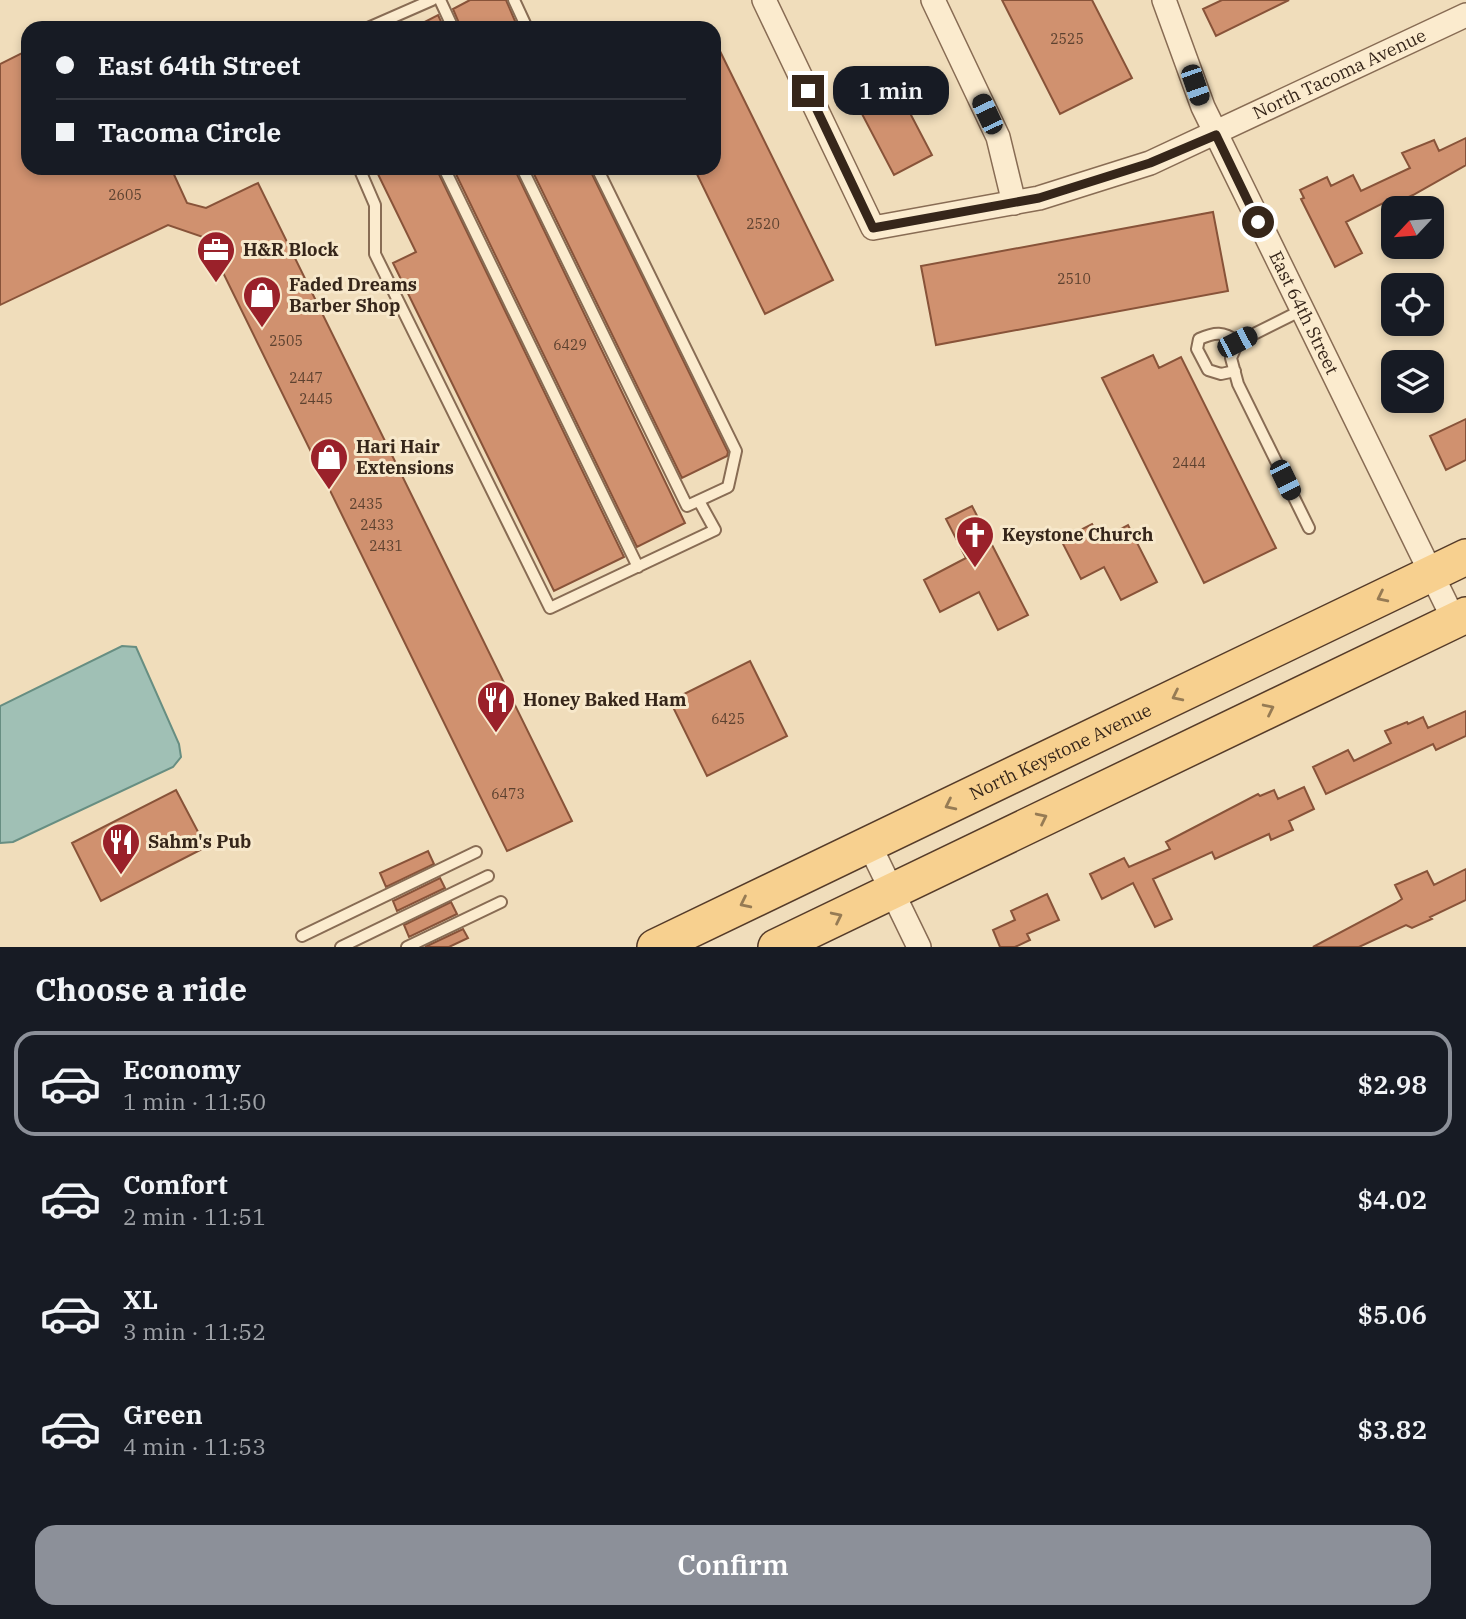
<!DOCTYPE html>
<meta charset="utf-8">
<style>
body{margin:0;font-family:"IBM Plex Serif",serif;background:#242831;color:#f1f3f6;height:100vh;display:flex;flex-direction:column;font-size:26px;white-space:nowrap}
*{box-sizing:border-box;margin:0}
p{font-size:23px;color:#9ea1a6}
.icon{flex:none;width:38px;height:38px;fill:none;stroke:currentColor;stroke-width:2;stroke-linecap:round;stroke-linejoin:round}
.map{position:relative;height:947px;overflow:hidden}
.sheet{display:flex;flex-direction:column;background:#171b24;flex:1}
.sheet>*{flex:none}
.guide{position:absolute;left:21px;top:21px;width:700px;height:154px;border-radius:21px;box-shadow:0 4px 10px #0003;display:grid;align-content:center;height:154px;padding:0 35px;background:#171b24}
.needle{width:46px;rotate:244deg}
.buttons{position:absolute;left:1381px;top:196px;display:grid;gap:14px}
.buttons a{display:grid;place-items:center;width:63px;height:63px;border-radius:14px;background:#171b24;box-shadow:0 4px 10px #0003;font-size:35px}
.end{position:absolute;width:32px;height:32px;margin:-16px;border:9px solid #36261a;background:#fff;box-shadow:0 0 0 4px #fff}
.from{border-radius:50%}
.bubble{position:absolute;height:49px;border-radius:21px;background:#171b24;box-shadow:0 4px 10px #0003;font-size:23px;font-weight:600;line-height:49px;text-align:center}
.car{position:absolute;width:21px;height:42px;margin:-21px -10px;border-radius:9px;box-shadow:0 0 5px 2px #0007;background:linear-gradient(#222 24%,#8ab4d8 0 40%,#222 0 76%,#8ab4d8 0 86%,#222 0)}
.guide b{display:flex;align-items:center;gap:24px;height:66px;font-size:26px}
.guide b+b{border-top:2px solid #363941}
.guide i{width:18px;height:18px;background:#f1f3f6}
ul{padding:0;list-style:none}
li{display:flex;align-items:center;gap:21px;height:105px;margin:0 14px 10px;padding:0 21px;border:4px solid transparent;border-radius:21px}
li div{flex:1}
li b{display:block;font-size:26px}
li em{font-style:normal;font-weight:600}
li.on{border-color:#8c9099}
li>.icon{width:63px;height:63px;stroke-width:1.5}
h2{padding:0 35px;font-size:32px;line-height:84px}
.primary-button{display:flex;gap:14px;margin-top:auto;padding:14px 35px}
.primary-button a{flex:1;height:80px;border-radius:21px;background:#8c9099;color:#fff;font-size:28px;font-weight:600;line-height:80px;text-align:center}
.map>svg:first-child{display:block}
</style>
<div class="map">
<svg width="1466" height="947" viewBox="0 0 1466 947">
<rect width="100%" height="100%" fill="#f0ddbb"/>
<path fill="#a0c0b5" stroke="#678e82" stroke-width="2" d="M122,646L136,647L179,744L181,757L173,767L13,842L0,843V706Z"/>
<path fill="#d0916f" stroke="#885339" stroke-width="2" d="M470,0H506L518,28H461L453,9Z
M1002,0H1092L1132,78L1060,114Z
M1222,0H1289L1216,36L1203,9Z
M438,15L444,28H413Z
M714,39L833,280L765,314L694,168H714Z
M28,50V168H171L187,203L206,208L258,183L572,821L507,851L206,238L168,225L0,305V64Z
M900,94L932,155L894,175L862,114Z
M1466,138V165L1413,195L1396,203L1393,198L1346,222L1362,253L1335,267L1301,199L1304,198L1300,190L1327,177L1331,186L1353,175L1361,191L1410,168L1402,153L1434,140L1439,151Z
M375,168H436L624,557L554,591L393,263L416,252Z
M453,168H514L685,523L637,547Z
M531,168H589L728,452L727,456L682,478Z
M1213,212L1228,291L936,345L921,266Z
M1153,355L1159,368L1181,357L1276,548L1204,583L1102,378Z
M1466,419V460L1446,470L1430,436Z
M972,506L1028,615L998,630L979,592L940,612L924,580L966,558L946,519Z
M1092,524L1100,540L1128,525L1157,582L1121,600L1104,567L1081,579L1061,540Z
M750,661L787,736L707,776L670,701Z
M1466,711V736L1436,750L1433,744L1326,794L1313,767L1348,750L1354,761L1391,743L1385,731L1407,722L1408,724L1423,717L1428,728Z
M1304,787L1314,809L1289,821L1293,830L1271,840L1269,834L1215,859L1212,852L1153,879L1172,919L1155,927L1133,883L1102,899L1090,874L1124,858L1129,867L1170,849L1166,842L1258,794L1260,796L1274,790L1278,799Z
M176,790L206,847L101,901L72,843Z
M428,851L434,864L386,887L380,873Z
M1466,869V900L1430,917L1432,919L1412,928L1406,925L1359,947H1313L1396,903L1402,899L1395,885L1427,871L1434,885Z
M440,878L445,888L397,911L393,901Z
M1047,894L1059,920L1027,934L1030,940L1015,947H1000L993,930L1015,920L1011,911Z
M451,902L457,914L409,937L404,925Z
M463,929L468,938L449,947H425Z"/>
<g fill="none" stroke-linecap="round" stroke-linejoin="round">
<defs>
<path id="lane" d="M440,0L453,28
M514,0L527,28
M368,28L432,0
M359,168L375,205V254L550,608L715,530L699,501
M444,168L638,567
M522,168L687,506L728,487L736,451L597,168
M1302,310L1238,342L1231,358L1238,384L1309,528
M1235,371L1221,374L1208,370L1197,349L1199,339C1215,332 1223,331 1238,342
M302,936L476,852
M341,947L488,876
M407,947L501,902"/>
<g id="street">
<path id="s1" d="M764,0L873,228L1039,198L1150,163L1466,15"/>
<path d="M933,0L998,137L1014,203"/>
<path id="s2" d="M1164,0L1203,107L1454,620"/>
<path d="M869,844L919,947"/>
</g>
<g id="primary">
<path id="s3" d="M655,947L1466,557"/>
<path d="M776,947L1466,615"/>
</g>
</defs>
<use href="#lane" stroke="#886c54" stroke-width="14"/>
<use href="#street" stroke="#886c54" stroke-width="26"/>
<use href="#primary" stroke="#553b29" stroke-width="38"/>
<use href="#lane" stroke="#fbebce" stroke-width="10"/>
<use href="#street" stroke="#fbebce" stroke-width="23"/>
<use href="#primary" stroke="#f7d08f" stroke-width="35"/>
</g>
<defs><path id="oneway-chevron" d="M-2-3.5L2.5 0L-2 3.5" fill="none" stroke-width="1.6" stroke-linecap="round" stroke-linejoin="round" transform="scale(1.75)"/></defs>
<g stroke="#967b54">
<use href="#oneway-chevron" transform="translate(1382 597) rotate(154)"/>
<use href="#oneway-chevron" transform="translate(1177 696) rotate(154)"/>
<use href="#oneway-chevron" transform="translate(1269 709) rotate(-26)"/>
<use href="#oneway-chevron" transform="translate(950 805) rotate(154)"/>
<use href="#oneway-chevron" transform="translate(1042 818) rotate(-26)"/>
<use href="#oneway-chevron" transform="translate(745 903) rotate(154)"/>
<use href="#oneway-chevron" transform="translate(837 917) rotate(-26)"/>
</g>
<g fill="none" stroke-linecap="round" stroke-linejoin="round">
<path stroke="#36261a" stroke-width="9" d="M808,91L873,228L1039,198L1150,163L1216,135L1258,222"/>
</g>
<defs>
<symbol id="office-pin" viewBox="-11 -11 22 30"><path d="M0 17L-7.5 6A9.5 9.5 0 1 1 7.5 6Z" fill="#9a212a" stroke="#f7e8cb"/><path d="M-6-3h4V-5.5h4V-3h4V5H-6ZM-1-4.5V-3h2v-1.5ZM-6 0V1H6V0Z" fill="#fff"/></symbol>
<symbol id="shop-pin" viewBox="-11 -11 22 30"><path d="M0 17L-7.5 6A9.5 9.5 0 1 1 7.5 6Z" fill="#9a212a" stroke="#f7e8cb"/><path d="M-5-2.5h2.3a2.7 3.5 0 0 1 5.4 0H5L5.5 6h-11ZM-1.5-2.5h3a1.5 2.3 0 0 0-3 0Z" fill="#fff"/></symbol>
<symbol id="church-pin" viewBox="-11 -11 22 30"><path d="M0 17L-7.5 6A9.5 9.5 0 1 1 7.5 6Z" fill="#9a212a" stroke="#f7e8cb"/><path d="M-1.2-6h2.4v3.5h3.3v2.4h-3.3V6h-2.4V-.1h-3.3v-2.4h3.3Z" fill="#fff"/></symbol>
<symbol id="restaurant-pin" viewBox="-11 -11 22 30"><path d="M0 17L-7.5 6A9.5 9.5 0 1 1 7.5 6Z" fill="#9a212a" stroke="#f7e8cb"/><path d="M-5-6h1v4h1v-4h1v4h1v-4h1v5L-1.5 .5V6h-2V.5L-5-1ZM5-6V6H3V1.5H1.5Q1.5-4 5-6Z" fill="#fff"/></symbol>
</defs>
<g fill-rule="evenodd">
<use href="#office-pin" x="194" y="228" width="44" height="60"/>
<use href="#shop-pin" x="240" y="273" width="44" height="60"/>
<use href="#shop-pin" x="307" y="435" width="44" height="60"/>
<use href="#church-pin" x="953" y="513" width="44" height="60"/>
<use href="#restaurant-pin" x="474" y="678" width="44" height="60"/>
<use href="#restaurant-pin" x="99" y="820" width="44" height="60"/>
</g>
<g text-anchor="middle" stroke-width="6" stroke-linejoin="round" paint-order="stroke">
<g font-size="14" fill="#5c412f">
<text x="1067" y="44">2525</text>
<text x="125" y="200">2605</text>
<text x="763" y="229">2520</text>
<text x="1074" y="284">2510</text>
<text x="286" y="346">2505</text>
<text x="570" y="350">6429</text>
<text x="306" y="383">2447</text>
<text x="316" y="404">2445</text>
<text x="1189" y="468">2444</text>
<text x="366" y="509">2435</text>
<text x="377" y="530">2433</text>
<text x="386" y="551">2431</text>
<text x="728" y="724">6425</text>
<text x="508" y="799">6473</text>
</g>
<g font-size="18" fill="#36261a" stroke="#f7e8cb">
<text dy="6" stroke="none"><textPath href="#s1" startOffset="747">North Tacoma Avenue</textPath></text>
<text dy="6" stroke="none"><textPath href="#s2" startOffset="343">East 64th Street</textPath></text>
<text dy="6" stroke="none"><textPath href="#s3" startOffset="450">North Keystone Avenue</textPath></text>
</g>
<g font-size="18" font-weight="bold" fill="#36261a" stroke="#f7e8cb" text-anchor="start">
<text x="243" y="256">H&amp;R Block</text>
<text x="289" y="291">Faded Dreams<tspan x="289" dy="21">Barber Shop</tspan></text>
<text x="356" y="453">Hari Hair<tspan x="356" dy="21">Extensions</tspan></text>
<text x="1002" y="541">Keystone Church</text>
<text x="523" y="706">Honey Baked Ham</text>
<text x="148" y="848">Sahm's Pub</text>
</g>
</g>
</svg>
<div class="buttons">
<a><svg class="needle" viewBox="-14 -14 28 28"><path d="M0-13l5 13h-10z" fill="#e53935"/><path d="M0 13l5-13h-10z" fill="#9ea1a6"/></svg></a>
<a><svg class="icon" aria-label="locate" viewBox="0 0 24 24"><circle cx="12" cy="12" r="6"/><path d="M12 2v4M12 18v4M2 12h4M18 12h4"/></svg></a>
<a><svg class="icon" aria-label="layers" viewBox="0 0 24 24"><path d="M12 4l9 5-9 5-9-5zM3 14l9 5 9-5"/></svg></a>
</div>
<i class="end from" style="left:1258px;top:222px"></i>
<i class="end" style="left:808px;top:91px"></i>
<div class="bubble" style="left:833px;top:66px;width:116px">1 min</div>
<i class="car" style="left:1195px;top:85px;rotate:161deg"></i>
<i class="car" style="left:987px;top:114px;rotate:335deg"></i>
<i class="car" style="left:1237px;top:342px;rotate:63deg"></i>
<i class="car" style="left:1285px;top:480px;rotate:154deg"></i>
<div class="guide">
<b><i class="from"></i>East 64th Street</b>
<b><i></i>Tacoma Circle</b>
</div>
</div>
<section class="sheet">
<h2>Choose a ride</h2>
<ul>
<li class="on"><svg class="icon" aria-label="car" viewBox="0 0 24 24"><path d="M5 17H2v-5l4-1 3-4h7l3 4 3 1v5h-3M9 17h6M6 11h13"/><circle cx="7" cy="17" r="2"/><circle cx="17" cy="17" r="2"/></svg><div><b>Economy</b><p>1 min · 11:50</p></div><em>$2.98</em></li>
<li><svg class="icon" aria-label="car" viewBox="0 0 24 24"><path d="M5 17H2v-5l4-1 3-4h7l3 4 3 1v5h-3M9 17h6M6 11h13"/><circle cx="7" cy="17" r="2"/><circle cx="17" cy="17" r="2"/></svg><div><b>Comfort</b><p>2 min · 11:51</p></div><em>$4.02</em></li>
<li><svg class="icon" aria-label="car" viewBox="0 0 24 24"><path d="M5 17H2v-5l4-1 3-4h7l3 4 3 1v5h-3M9 17h6M6 11h13"/><circle cx="7" cy="17" r="2"/><circle cx="17" cy="17" r="2"/></svg><div><b>XL</b><p>3 min · 11:52</p></div><em>$5.06</em></li>
<li><svg class="icon" aria-label="car" viewBox="0 0 24 24"><path d="M5 17H2v-5l4-1 3-4h7l3 4 3 1v5h-3M9 17h6M6 11h13"/><circle cx="7" cy="17" r="2"/><circle cx="17" cy="17" r="2"/></svg><div><b>Green</b><p>4 min · 11:53</p></div><em>$3.82</em></li>
</ul>
<div class="primary-button"><a>Confirm</a></div>
</section>
